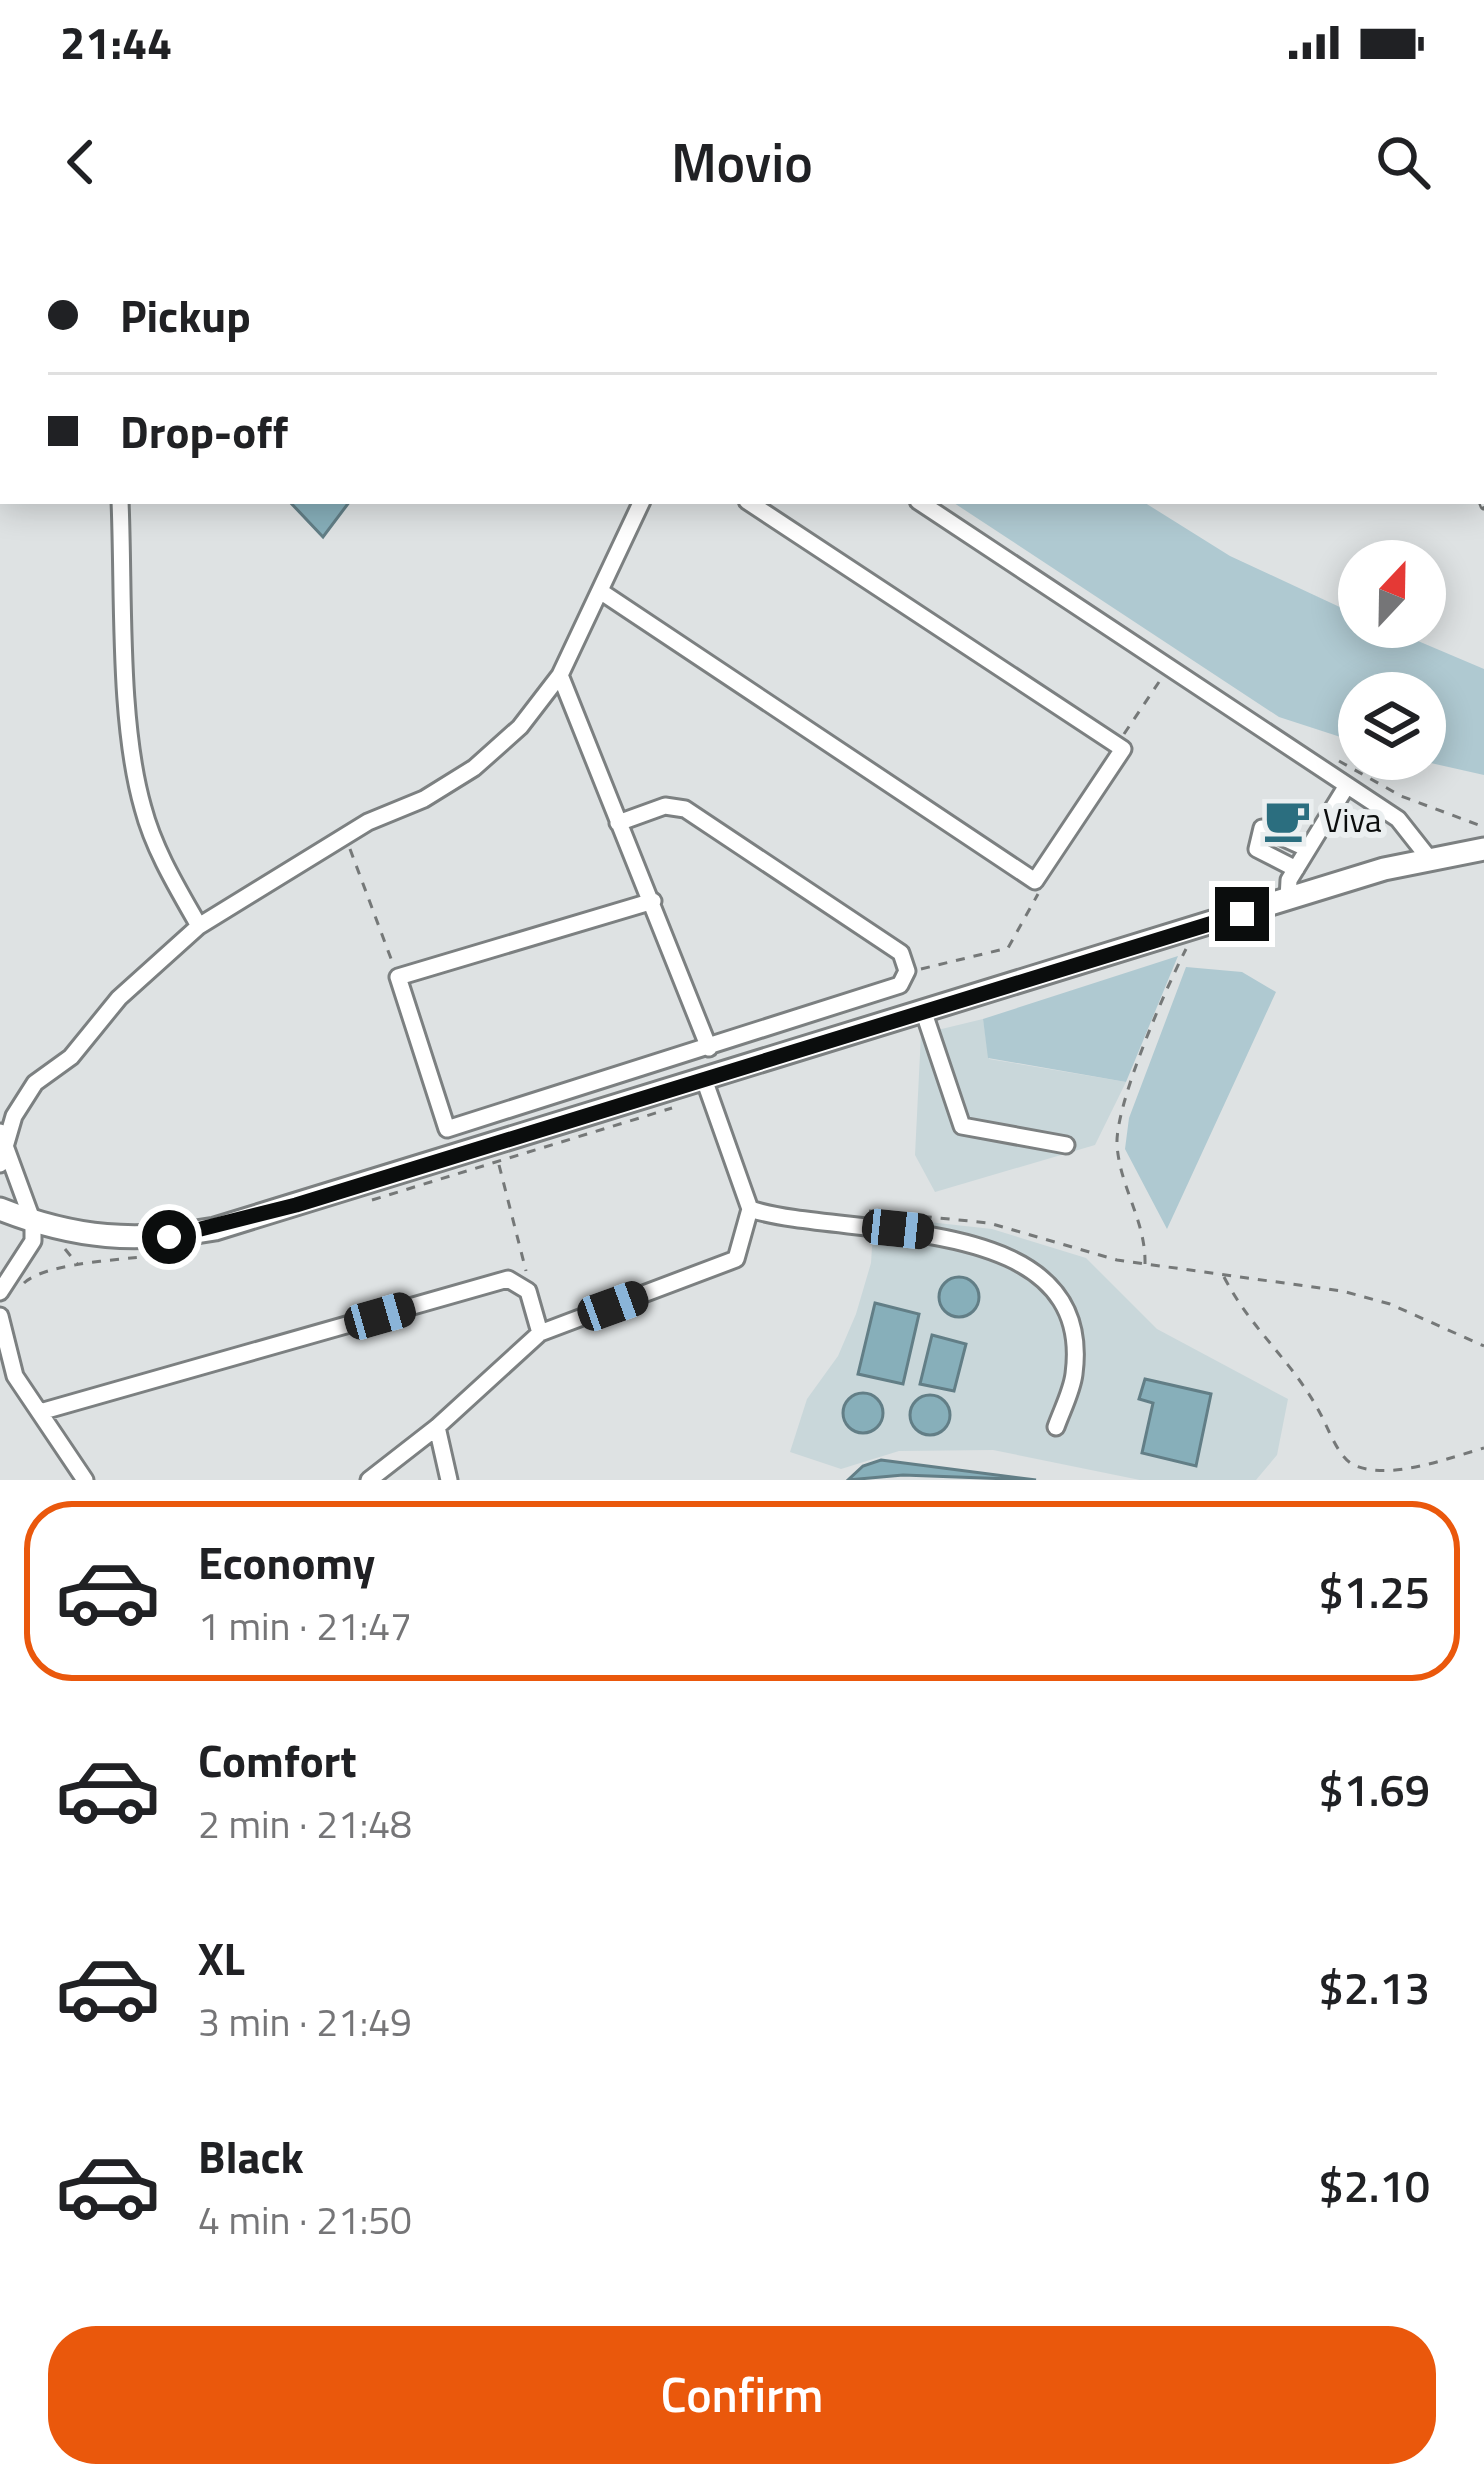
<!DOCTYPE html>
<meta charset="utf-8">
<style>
body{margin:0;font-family:"Titillium Web",sans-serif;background:#f6f6f6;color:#202124;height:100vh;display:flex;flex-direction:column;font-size:45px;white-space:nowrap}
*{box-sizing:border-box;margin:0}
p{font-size:39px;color:#757577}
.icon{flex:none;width:66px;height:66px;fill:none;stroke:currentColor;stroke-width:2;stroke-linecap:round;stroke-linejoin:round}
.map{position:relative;height:1240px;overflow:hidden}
.panel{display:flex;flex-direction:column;background:#fff;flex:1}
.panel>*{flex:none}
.top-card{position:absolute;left:0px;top:0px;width:1485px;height:264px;box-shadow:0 6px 30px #0003;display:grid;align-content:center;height:264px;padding:0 48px;background:#fff}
.needle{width:78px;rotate:22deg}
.controls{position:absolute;left:1338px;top:300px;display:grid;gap:24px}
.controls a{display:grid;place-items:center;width:108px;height:108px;border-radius:50%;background:#fff;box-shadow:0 6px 30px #0003;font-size:60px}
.end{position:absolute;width:54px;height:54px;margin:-27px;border:15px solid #0b0d0d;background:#fff;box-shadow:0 0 0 6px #fff}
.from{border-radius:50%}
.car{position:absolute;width:36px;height:72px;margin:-36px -18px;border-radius:15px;box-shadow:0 0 9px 3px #0007;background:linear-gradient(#222 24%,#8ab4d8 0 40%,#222 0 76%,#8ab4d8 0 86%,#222 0)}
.top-card b{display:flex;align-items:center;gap:42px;height:114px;font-size:45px}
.top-card b+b{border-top:3px solid #e0e0e0}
.top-card i{width:30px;height:30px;background:#202124}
ul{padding:21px 0 0;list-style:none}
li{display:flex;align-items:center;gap:36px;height:180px;margin:0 24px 18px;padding:0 24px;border:6px solid transparent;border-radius:48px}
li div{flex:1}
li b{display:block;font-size:45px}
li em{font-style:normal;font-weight:600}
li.active{border-color:#ea580c}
li>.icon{width:108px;height:108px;stroke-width:1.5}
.primary-button{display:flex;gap:24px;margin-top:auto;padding:24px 48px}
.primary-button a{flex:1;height:138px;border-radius:48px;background:#ea580c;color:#fff;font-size:48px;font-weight:600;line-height:138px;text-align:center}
.status{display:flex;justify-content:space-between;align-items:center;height:84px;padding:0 60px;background:#fff;direction:ltr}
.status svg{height:33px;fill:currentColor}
header{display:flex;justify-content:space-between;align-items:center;height:156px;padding:0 48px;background:#fff;font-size:54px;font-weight:600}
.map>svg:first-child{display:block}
</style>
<div class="status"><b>21:44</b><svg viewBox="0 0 49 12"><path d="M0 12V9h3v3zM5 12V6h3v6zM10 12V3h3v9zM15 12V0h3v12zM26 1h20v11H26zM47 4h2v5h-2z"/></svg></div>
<header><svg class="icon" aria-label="back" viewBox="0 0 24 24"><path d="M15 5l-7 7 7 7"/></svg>Movio<svg class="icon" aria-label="search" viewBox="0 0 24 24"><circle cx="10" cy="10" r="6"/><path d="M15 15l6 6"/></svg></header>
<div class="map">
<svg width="1484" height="1240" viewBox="0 0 1484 1240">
<rect width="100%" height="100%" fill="#dee2e3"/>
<path fill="#c9d7da" d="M983,779L989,819L1126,842L1095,905L935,952L915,915L921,794Z
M874,976L992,989L1086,1018L1157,1089L1288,1159L1277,1215L1256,1240H1140L993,1210L899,1211L841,1229L790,1212L807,1159L838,1116L856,1074L871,1023Z"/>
<path fill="#afc9d1" d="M951,261H1142L1230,316L1359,376V387H1385L1484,429V535L1413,519H1425V453H1359V503L1279,477Z
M1178,716L1126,842L988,818L983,779Z
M1186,727L1242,732L1276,752L1167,989L1125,909L1129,878Z"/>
<path fill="#87afba" stroke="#627e86" stroke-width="3" d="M0,0H188V3H3V138Z
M289,261H350L323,297Z
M939 1057a20 20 0 1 1 40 0a20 20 0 1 1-40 0Z
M875,1063L919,1074L903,1144L858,1134Z
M932,1095L966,1104L954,1151L920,1144Z
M1145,1139L1211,1154L1196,1226L1142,1213L1153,1163L1139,1159Z
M843 1173a20 20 0 1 1 40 0a20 20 0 1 1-40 0Z
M910 1175a20 20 0 1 1 40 0a20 20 0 1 1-40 0Z
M881,1220L1036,1240L903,1235L848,1240L863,1226Z"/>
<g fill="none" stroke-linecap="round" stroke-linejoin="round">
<defs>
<path id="minor" d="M528,0L533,3
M0,158H3
M120,261C124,354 118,481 143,568C154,610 178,649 199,686
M918,261L1398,579L1428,617
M600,351L1035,641L1123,509L747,261
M560,435L709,808
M618,583L665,566L685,569L901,713L907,731L900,745L447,889L398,737L653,661
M1296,629L1257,609L1262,588L1308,609
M1288,659L1289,640L1346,547
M924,773L962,886L1066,905
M0,892L33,982V1001L0,1052
M0,924L14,876L35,843L71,817L119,758L199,686L368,582L424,559L474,528L520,487L560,435L642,261
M750,969C846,1000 1096,968 1074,1134C1072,1151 1062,1170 1056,1187
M0,1076L15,1136L85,1240
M40,1172L508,1039L528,1051L540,1093
M437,1187L449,1240
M369,1240L437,1187L540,1093L736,1019L750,969L705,842"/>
<path id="major" d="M0,969C76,999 136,1003 215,989L1384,629L1484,609"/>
</defs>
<use href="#minor" stroke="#7c8081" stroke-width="21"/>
<use href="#major" stroke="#7c8081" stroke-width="27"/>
<path stroke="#757878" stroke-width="3" stroke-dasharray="9 9" stroke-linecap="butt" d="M553,0L557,3
M693,3V0
M1124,494L1159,442
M1339,521L1401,556L1484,587
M350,609L393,724
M921,729L1008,708L1038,654
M499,925L526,1031
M372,960L672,868
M869,971L989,983L1117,1020L1342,1051L1390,1064L1484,1106
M65,1009L78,1025
M1145,1024C1146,981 1120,948 1117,905C1115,864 1166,748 1186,709
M1224,1037C1252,1091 1292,1120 1320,1173C1329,1189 1338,1219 1356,1226C1393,1240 1448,1218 1484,1208
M24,1043C47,1021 137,1019 171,1014"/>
<use href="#minor" stroke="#fff" stroke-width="15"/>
<use href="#major" stroke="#fff" stroke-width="21"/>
<defs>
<path id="rail" d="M1357,0L1359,3
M1482,261L1484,266"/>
</defs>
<use href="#rail" stroke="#6e7171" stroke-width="9"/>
<use href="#rail" stroke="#ebeff0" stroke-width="4.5" stroke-dasharray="14" stroke-linecap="butt"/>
</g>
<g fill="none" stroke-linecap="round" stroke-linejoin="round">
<path stroke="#0b0d0d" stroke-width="15" d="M169,997L296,965L1242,674"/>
</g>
<defs>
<symbol id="cafe-bare" viewBox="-9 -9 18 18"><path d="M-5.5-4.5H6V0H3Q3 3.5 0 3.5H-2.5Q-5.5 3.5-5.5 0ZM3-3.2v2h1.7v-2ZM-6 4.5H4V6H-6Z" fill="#2b6e7f" stroke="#ebeff0" stroke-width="2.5" paint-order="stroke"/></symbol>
</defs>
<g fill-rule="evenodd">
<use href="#cafe-bare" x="1254" y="547" width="66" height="66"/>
</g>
<g text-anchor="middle" stroke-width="12" stroke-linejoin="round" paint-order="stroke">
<g font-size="33" fill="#0b0d0d" stroke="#ebeff0" text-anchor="start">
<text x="1323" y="592">Viva</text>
</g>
</g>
</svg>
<div class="controls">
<a><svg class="needle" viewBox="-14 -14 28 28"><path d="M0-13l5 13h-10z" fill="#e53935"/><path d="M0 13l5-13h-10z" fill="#757577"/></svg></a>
<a><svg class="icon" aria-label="layers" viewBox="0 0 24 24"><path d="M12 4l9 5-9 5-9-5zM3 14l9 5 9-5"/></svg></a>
</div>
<i class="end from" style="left:169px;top:997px"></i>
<i class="end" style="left:1242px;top:674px"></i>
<i class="car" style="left:898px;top:989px;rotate:96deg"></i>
<i class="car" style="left:613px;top:1066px;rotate:70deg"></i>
<i class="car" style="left:380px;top:1076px;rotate:74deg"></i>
<div class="top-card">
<b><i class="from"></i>Pickup</b>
<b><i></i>Drop-off</b>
</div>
</div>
<section class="panel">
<ul>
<li class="active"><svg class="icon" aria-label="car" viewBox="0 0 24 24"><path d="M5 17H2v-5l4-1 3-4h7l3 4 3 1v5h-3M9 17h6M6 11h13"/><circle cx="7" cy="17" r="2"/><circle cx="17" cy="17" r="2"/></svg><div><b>Economy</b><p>1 min · 21:47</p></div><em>$1.25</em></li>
<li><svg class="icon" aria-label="car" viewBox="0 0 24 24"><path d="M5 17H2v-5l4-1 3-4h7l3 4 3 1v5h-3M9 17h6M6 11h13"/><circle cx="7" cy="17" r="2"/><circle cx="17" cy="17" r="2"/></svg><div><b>Comfort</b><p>2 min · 21:48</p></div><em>$1.69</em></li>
<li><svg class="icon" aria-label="car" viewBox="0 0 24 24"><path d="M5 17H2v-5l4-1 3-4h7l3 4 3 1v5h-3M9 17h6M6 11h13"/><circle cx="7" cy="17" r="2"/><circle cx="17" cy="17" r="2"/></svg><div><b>XL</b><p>3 min · 21:49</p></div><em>$2.13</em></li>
<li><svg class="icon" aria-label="car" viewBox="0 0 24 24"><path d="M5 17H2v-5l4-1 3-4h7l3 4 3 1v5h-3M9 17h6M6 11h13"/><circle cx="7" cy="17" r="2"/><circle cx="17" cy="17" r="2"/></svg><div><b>Black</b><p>4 min · 21:50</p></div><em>$2.10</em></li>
</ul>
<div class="primary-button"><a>Confirm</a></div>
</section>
